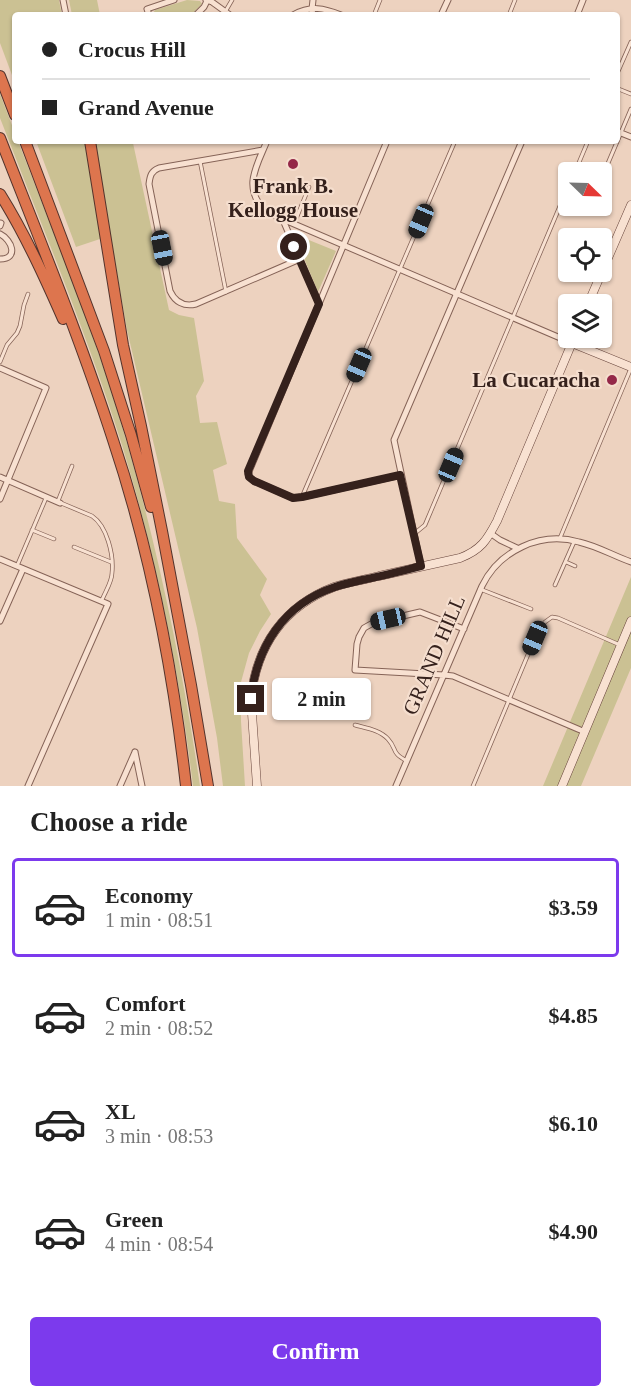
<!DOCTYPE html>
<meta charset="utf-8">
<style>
body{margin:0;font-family:Georgia,serif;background:#f2f2f2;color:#222;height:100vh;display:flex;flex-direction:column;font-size:22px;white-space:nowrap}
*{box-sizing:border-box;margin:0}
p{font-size:20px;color:#767676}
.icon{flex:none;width:33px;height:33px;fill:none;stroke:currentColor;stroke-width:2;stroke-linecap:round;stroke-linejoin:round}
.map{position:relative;height:786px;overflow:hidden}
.details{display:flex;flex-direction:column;background:#fff;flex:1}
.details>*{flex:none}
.top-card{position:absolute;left:12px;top:12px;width:608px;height:132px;border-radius:6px;box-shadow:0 2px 4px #0004;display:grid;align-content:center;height:132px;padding:0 30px;background:#fff}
.needle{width:39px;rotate:113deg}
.tools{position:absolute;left:558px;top:162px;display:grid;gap:12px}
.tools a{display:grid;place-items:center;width:54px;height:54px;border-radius:6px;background:#fff;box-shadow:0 2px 4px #0004;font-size:30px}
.end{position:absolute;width:27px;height:27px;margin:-14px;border:8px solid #35211c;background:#fff;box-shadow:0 0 0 3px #fff}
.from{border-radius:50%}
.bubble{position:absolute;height:42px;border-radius:6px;background:#fff;box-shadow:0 2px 4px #0004;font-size:20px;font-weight:600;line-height:42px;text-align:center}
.car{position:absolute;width:18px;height:36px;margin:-18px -9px;border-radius:8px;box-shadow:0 0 4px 2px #0007;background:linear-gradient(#222 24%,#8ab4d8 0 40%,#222 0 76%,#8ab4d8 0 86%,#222 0)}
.top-card b{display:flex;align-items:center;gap:21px;height:57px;font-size:22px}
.top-card b+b{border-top:2px solid #e0e0e0}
.top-card i{width:15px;height:15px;background:#222}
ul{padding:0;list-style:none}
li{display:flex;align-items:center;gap:18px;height:99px;margin:0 12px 9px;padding:0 18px;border:3px solid transparent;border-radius:6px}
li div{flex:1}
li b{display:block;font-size:22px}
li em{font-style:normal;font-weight:600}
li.active{border-color:#7c3aed}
li>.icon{width:54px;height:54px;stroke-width:1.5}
h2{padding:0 30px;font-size:27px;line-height:72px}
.button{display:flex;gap:12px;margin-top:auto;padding:12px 30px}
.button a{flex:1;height:69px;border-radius:6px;background:#7c3aed;color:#fff;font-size:24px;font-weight:600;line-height:69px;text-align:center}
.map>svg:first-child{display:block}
</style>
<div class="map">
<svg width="631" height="786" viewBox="0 0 631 786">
<rect width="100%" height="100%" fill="#edd2bf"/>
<path fill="#cbc193" d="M0,0H59L62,15H15V83L0,43Z
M69,0H97L100,15H72Z
M187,0L200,1L202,4L191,15H152L155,10Z
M0,94L15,133V141H18C49,222 82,302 109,384C151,515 180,650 200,786H193C179,670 156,556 122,445C87,334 42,226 0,118Z
M36,141H86L103,238L76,247Z
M94,141H138L133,143L169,310L179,315L194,318L204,381L196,396L200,423L217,422L227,464L213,470L219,501L235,504L237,538L267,579L260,595L271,614L260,631L249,653L241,682V721L245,786H223L217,738L197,628L127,330Z
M294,234L336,251L318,292Z
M631,577V668L581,786H543Z"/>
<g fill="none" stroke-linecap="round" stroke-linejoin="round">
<defs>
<path id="lane" d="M225,12L232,0
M374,15L380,0
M509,15L515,0
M616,76L631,42
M616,88L631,94
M200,161L226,292
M575,172L588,141
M603,175L631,109
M294,224L309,187
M0,362L7,345L17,333L20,326L24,305L28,294
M302,497L455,141
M58,501L72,466
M61,503L92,516C107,526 114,555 112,573C112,582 105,592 102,600
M32,530L54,539
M414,534L425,525L568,187
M560,538L631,368
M74,547L111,562
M566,562L575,566
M17,566L46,498
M555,585L574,542
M480,589L531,609
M355,725C366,728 380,730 388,739C398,750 390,752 407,761
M473,786L537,633L545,622L552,617L558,618L620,645"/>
<path id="street" d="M63,0L66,15
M206,0L212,2L230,15
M149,15L147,9L174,0
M196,15L204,7L207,1
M293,15C311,5 324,8 341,15
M313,15L312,9L313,0
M441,15L448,0
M577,15L583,0
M616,131L631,137
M267,141C256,167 242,188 266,212L572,343
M387,141L248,474L249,477L254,481L293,498L302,497L401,475
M263,150L159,168C151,171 150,176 149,184L170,291C175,302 184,307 196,304L300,259
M283,220L319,304
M0,226L1,223
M0,234C12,240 19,259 0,259
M0,368L46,388L0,499
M0,477L60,503
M490,533L500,540L517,548
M0,559L108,604L28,786
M421,566L394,440L522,141
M0,621L23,569
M464,629L420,612L373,623L364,628L359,637L357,644L355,670L444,675L453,676L585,732
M135,752L142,786
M120,786L135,752
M396,786L482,586C499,551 540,531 579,542C597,546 614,556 631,562"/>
<path id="secondary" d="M588,304L631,205
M572,343L631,367
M257,786L251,699C256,646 284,606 334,587C348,582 364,580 379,576C406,570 433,564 460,558C481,550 487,540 497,521L574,338
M562,786L631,621"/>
<path id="highway" d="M0,76L15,115
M0,138C39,238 80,338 113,440C150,551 173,670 186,786
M25,141L104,351L131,435L151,507
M90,141L123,345L141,426L162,531L191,685L208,786
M0,194C25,234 44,276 63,319"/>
</defs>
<use href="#lane" stroke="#856357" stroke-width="4.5"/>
<use href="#street" stroke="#856357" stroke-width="7"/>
<use href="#secondary" stroke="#67443b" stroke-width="9"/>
<use href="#highway" stroke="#53332c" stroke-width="12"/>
<use href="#lane" stroke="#f8e1d1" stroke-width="3"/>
<use href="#street" stroke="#f8e1d1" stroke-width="5"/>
<use href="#secondary" stroke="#f8e1d1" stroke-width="8"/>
<use href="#highway" stroke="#dd754e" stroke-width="10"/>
</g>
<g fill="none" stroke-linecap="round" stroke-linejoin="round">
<path stroke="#35211c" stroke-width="8" d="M251,699C256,647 284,604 335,587C344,584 353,582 362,580C382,576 401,571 421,566L400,475L302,497L293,498L254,481L249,477L248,471L319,304L294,247"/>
</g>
<g fill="#942848" stroke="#f5dece" stroke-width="2">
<circle cx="293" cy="164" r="6"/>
<circle cx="612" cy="380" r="6"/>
</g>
<g text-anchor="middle" stroke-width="4.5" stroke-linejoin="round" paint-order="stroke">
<g font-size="21" font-weight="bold" fill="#35211c" stroke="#f5dece">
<text x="293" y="193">Frank B.<tspan x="293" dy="24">Kellogg House</tspan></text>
<text x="600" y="387" text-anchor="end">La Cucaracha</text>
</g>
<g font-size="21" fill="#35211c" stroke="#f5dece">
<text transform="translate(434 655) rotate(-67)" y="7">GRAND HILL</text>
</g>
</g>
</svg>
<div class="tools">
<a><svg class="needle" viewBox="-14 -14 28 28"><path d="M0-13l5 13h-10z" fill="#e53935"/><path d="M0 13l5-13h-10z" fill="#767676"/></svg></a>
<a><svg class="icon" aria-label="locate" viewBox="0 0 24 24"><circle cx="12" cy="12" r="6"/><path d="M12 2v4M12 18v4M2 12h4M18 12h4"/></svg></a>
<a><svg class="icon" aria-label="layers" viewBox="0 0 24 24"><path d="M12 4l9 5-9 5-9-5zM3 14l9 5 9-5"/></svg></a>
</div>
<i class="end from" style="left:294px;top:247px"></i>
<i class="end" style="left:251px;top:699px"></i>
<div class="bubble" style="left:272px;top:678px;width:99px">2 min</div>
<i class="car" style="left:421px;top:221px;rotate:203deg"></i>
<i class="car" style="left:162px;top:248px;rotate:169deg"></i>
<i class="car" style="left:359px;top:365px;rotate:203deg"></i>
<i class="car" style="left:451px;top:465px;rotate:23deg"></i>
<i class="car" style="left:388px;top:619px;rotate:257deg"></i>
<i class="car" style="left:535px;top:638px;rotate:203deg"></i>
<div class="top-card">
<b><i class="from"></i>Crocus Hill</b>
<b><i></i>Grand Avenue</b>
</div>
</div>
<section class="details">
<h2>Choose a ride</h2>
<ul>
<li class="active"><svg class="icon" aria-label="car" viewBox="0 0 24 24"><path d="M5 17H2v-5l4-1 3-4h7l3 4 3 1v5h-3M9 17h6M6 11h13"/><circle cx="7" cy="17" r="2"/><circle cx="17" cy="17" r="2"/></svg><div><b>Economy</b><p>1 min · 08:51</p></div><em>$3.59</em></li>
<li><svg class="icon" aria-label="car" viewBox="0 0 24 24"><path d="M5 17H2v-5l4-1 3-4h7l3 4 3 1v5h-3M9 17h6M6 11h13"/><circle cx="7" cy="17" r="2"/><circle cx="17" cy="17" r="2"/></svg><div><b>Comfort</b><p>2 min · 08:52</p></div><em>$4.85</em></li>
<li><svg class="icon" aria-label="car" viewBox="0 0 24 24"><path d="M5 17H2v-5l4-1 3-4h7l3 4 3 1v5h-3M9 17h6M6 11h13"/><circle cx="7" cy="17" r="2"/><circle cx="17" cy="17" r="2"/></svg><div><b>XL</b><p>3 min · 08:53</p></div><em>$6.10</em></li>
<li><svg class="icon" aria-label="car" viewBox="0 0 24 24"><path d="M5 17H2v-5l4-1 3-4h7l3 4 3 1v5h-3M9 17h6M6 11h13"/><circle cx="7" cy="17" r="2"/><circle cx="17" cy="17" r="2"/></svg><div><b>Green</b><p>4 min · 08:54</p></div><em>$4.90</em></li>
</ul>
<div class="button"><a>Confirm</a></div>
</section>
